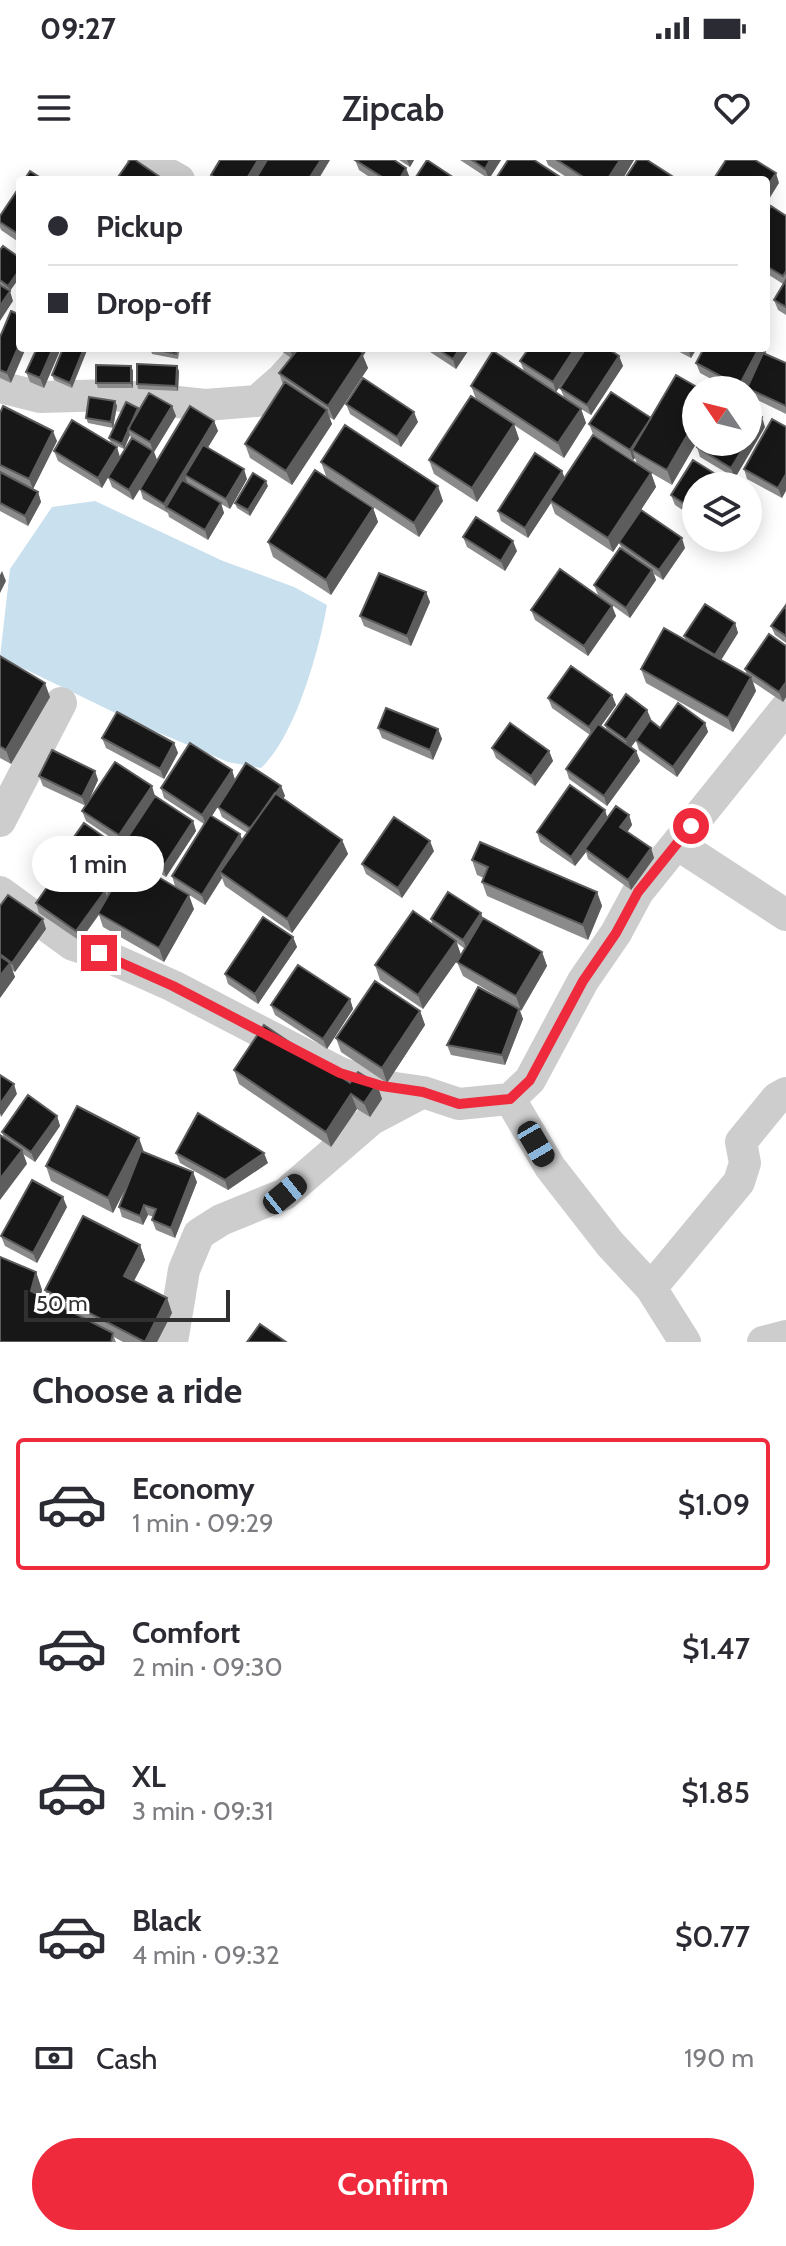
<!DOCTYPE html>
<meta charset="utf-8">
<style>
body{margin:0;font-family:Cabin,sans-serif;background:#f7f7f7;color:#2b2b33;height:100vh;display:flex;flex-direction:column;font-size:30px;white-space:nowrap}
*{box-sizing:border-box;margin:0}
p{font-size:26px;color:#7c7c81}
.icon{flex:none;width:44px;height:44px;fill:none;stroke:currentColor;stroke-width:2;stroke-linecap:round;stroke-linejoin:round}
.map{position:relative;height:1182px;overflow:hidden}
.details{display:flex;flex-direction:column;background:#fff;flex:1}
.details>*{flex:none}
.hud{position:absolute;left:16px;top:16px;width:754px;height:176px;border-radius:8px;box-shadow:0 4px 20px #0003;display:grid;align-content:center;height:176px;padding:0 32px;background:#fff}
.needle{width:52px;rotate:305deg}
.buttons{position:absolute;left:682px;top:216px;display:grid;gap:16px}
.buttons a{display:grid;place-items:center;width:80px;height:80px;border-radius:50%;background:#fff;box-shadow:0 4px 20px #0003;font-size:40px}
.scale{position:absolute;left:24px;bottom:20px;width:206px;box-sizing:border-box;padding-left:8px;border:4px solid #303030;border-top:0;font-size:22px;line-height:28px;white-space:nowrap;color:#303030;-webkit-text-stroke:6px #fff;paint-order:stroke}
.end{position:absolute;width:36px;height:36px;margin:-18px;border:10px solid #ef2a3c;background:#fff;box-shadow:0 0 0 4px #fff}
.from{border-radius:50%}
.bubble{position:absolute;height:56px;border-radius:28px;background:#fff;box-shadow:0 4px 20px #0003;font-size:26px;font-weight:600;line-height:56px;text-align:center}
.car{position:absolute;width:24px;height:48px;margin:-24px -12px;border-radius:10px;box-shadow:0 0 6px 2px #0007;background:linear-gradient(#222 24%,#8ab4d8 0 40%,#222 0 76%,#8ab4d8 0 86%,#222 0)}
.hud b{display:flex;align-items:center;gap:28px;height:76px;font-size:30px}
.hud b+b{border-top:2px solid #e1e1e2}
.hud i{width:20px;height:20px;background:#2b2b33}
ul{padding:0;list-style:none}
li{display:flex;align-items:center;gap:24px;height:132px;margin:0 16px 12px;padding:0 16px;border:4px solid transparent;border-radius:8px}
li div{flex:1}
li b{display:block;font-size:30px}
li em{font-style:normal;font-weight:600}
li.on{border-color:#ef2a3c}
li>.icon{width:72px;height:72px;stroke-width:1.5}
h2{padding:0 32px;font-size:36px;line-height:96px}
.pay{display:flex;align-items:center;gap:20px;height:88px;padding:0 32px;font-size:30px}
.pay p{margin-inline-start:auto}
.cta{display:flex;gap:16px;margin-top:auto;padding:16px 32px}
.cta a{flex:1;height:92px;border-radius:48px;background:#ef2a3c;color:#fff;font-size:32px;font-weight:600;line-height:92px;text-align:center}
.status{display:flex;justify-content:space-between;align-items:center;height:56px;padding:0 40px;background:#fff;direction:ltr}
.status svg{height:22px;fill:currentColor}
header{display:flex;justify-content:space-between;align-items:center;height:104px;padding:0 32px;background:#fff;font-size:36px;font-weight:600}
.map>svg:first-child{display:block}
</style>
<div class="status"><b>09:27</b><svg viewBox="0 0 49 12"><path d="M0 12V9h3v3zM5 12V6h3v6zM10 12V3h3v9zM15 12V0h3v12zM26 1h20v11H26zM47 4h2v5h-2z"/></svg></div>
<header><svg class="icon" aria-label="menu" viewBox="0 0 24 24"><path d="M4 6h16M4 12h16M4 18h16"/></svg>Zipcab<svg class="icon" aria-label="heart" viewBox="0 0 24 24"><path d="M12 20l-8-8c-3-5 5-10 8-4 3-6 11-1 8 4z"/></svg></header>
<div class="map">
<svg width="786" height="1182" viewBox="0 0 786 1182">
<rect width="100%" height="100%" fill="#fff"/>
<path fill="#c9e0ee" d="M95,341L223,401L294,427L327,445C319,491 295,577 261,608L228,602L138,564L0,497L10,409L52,347Z"/>
<g fill="none" stroke-linecap="round" stroke-linejoin="round">
<path stroke="#cdcdcd" stroke-width="32" d="M143,0L179,20
M0,227L40,237L113,235L205,245L257,241L282,219L310,188
M0,661L61,543
M677,684L786,755
M0,732L73,785L99,793L173,826L340,913L382,926L423,932
M510,939L550,1007L610,1084L651,1128L685,1182
M651,1128L739,1022L745,1003L741,982L777,938L786,933
M172,1182L184,1110L199,1074L221,1060L285,1034L372,959L423,932L459,944L510,939L530,920L583,821L616,773L638,732L786,548
M763,1182L786,1176"/>
</g>
<path fill="#8b8b8b" d="M355,0L410,18L408,20H374L359,10Z
M399,0H414L410,7Z
M460,0H501L489,19Z
M546,0H634L622,20H571L548,5Z
M20,26V83L1,70L0,67V56Z
M766,54L786,56V155L778,150L774,140L783,124L766,113Z
M0,90L10,131L0,124Z
M0,177L11,223L0,218Z
M33,188H61L44,228L30,222L26,212L36,189Z
M63,188L72,228L54,220L52,215Z
M150,188H180L178,199L152,194Z
M277,188H368L363,196L368,208L334,260L329,257L332,264L292,325L250,298L245,284L283,225L279,213L291,198Z
M424,188H470L456,209Z
M586,188L556,232L524,211L520,201Z
M672,188H697L691,198Z
M704,188H765L766,192L765,194L786,203V254L751,237L747,228L746,230H732L700,213L696,203Z
M619,196L623,206L591,255L581,249L586,263L564,298L514,265L519,279L477,342L434,314L429,300L476,239L471,226L564,237L560,228Z
M131,206L133,211V228H98L96,223Z
M179,211L178,231L138,229L137,224Z
M115,241L117,246L113,268L88,263L86,258Z
M346,244L418,262L401,287L350,254Z
M172,246L176,256L154,292L157,300L214,261L218,271L208,287L247,319L230,349L221,344L224,353L208,380L169,357L168,353L143,339L140,329L133,340L112,327L108,317L115,305L102,328L58,301L54,291L120,297L131,278L130,275L124,289L111,283L109,278L138,248L139,250Z
M0,253L57,281L33,329L38,332L41,342L28,366L0,351Z
M651,258L672,325L641,307L651,313L656,327L637,356L685,388L663,420L654,414L656,420L630,458L598,435L594,425L622,389L619,383L613,392L555,354L551,343L528,378L501,361L498,351L565,318L637,304L635,298L633,300L593,274L589,264Z
M765,267L735,318L700,297L697,287Z
M786,267L782,338L747,319L744,309Z
M693,300L717,315L721,325L720,326H696V359L675,345L671,335Z
M321,302L443,341L419,377L326,316Z
M268,326L250,356L237,348L235,343Z
M373,348L378,362L331,435L273,397L268,382Z
M463,377L517,391L505,411L467,387Z
M426,432L430,442L411,486L364,466L360,456Z
M786,445V483L775,475L771,466Z
M612,446L616,456L588,496L535,460L531,450Z
M735,463L738,473L721,500L747,515L745,509L786,486V537L783,542L753,522L756,531L733,572L646,523L641,509L686,480L684,476Z
M0,496L50,537L11,604L0,598Z
M612,535L616,545L601,566L607,570L605,565L647,550L650,560L660,568L705,563L708,572L677,617L639,590L636,581L631,587L636,591L640,601L607,646L569,619L566,609L590,575L552,548L548,538Z
M378,568L438,569L442,579L433,600L382,578Z
M102,578L174,583L178,593L164,619L106,588Z
M492,588L549,591L553,601L535,626L496,598Z
M232,610L235,620L212,656L240,674L242,680L247,673L222,657L218,647L281,626L285,636L283,638L342,680L348,694L292,773L225,726L222,718L205,745L175,726L172,716L204,664L164,638L161,628Z
M95,611L98,620L86,645L155,636L193,661L196,671L166,717L128,693L124,683L141,657L122,685L86,661L82,651L86,646L43,626L39,616Z
M605,650L607,657L629,655L632,665L627,672L651,688L654,698L631,730L588,699L586,692L575,706L540,682L537,672Z
M434,691L402,738L366,714L362,704Z
M61,695L132,702L194,749L164,802L103,767L99,755L80,781L39,753L36,743L64,703Z
M472,700L597,732L602,746L588,780L487,736L482,722L484,718L477,715Z
M0,746L46,769L15,812L12,810L15,817L0,838Z
M481,753L483,759L542,792L547,806L521,851L520,850L523,859L505,905L451,895L447,885L504,840L463,816L457,802L465,789L457,783L461,795L423,849L380,820L375,805L433,766L431,759Z
M293,777L297,787L258,844L228,824L225,814Z
M350,839L353,849L327,889L275,855L271,845Z
M420,851L425,865L387,923L341,892L336,878Z
M234,910L350,923L377,924L382,939L370,957L357,949L331,987L239,924Z
M57,956L60,966L35,1002L23,994L27,1004L4,978L2,972Z
M144,992L197,1022L175,1078L156,1070L152,1060L154,1057L148,1055L143,1065L122,1057L119,1047L126,1028L113,1053L51,1021L46,1006Z
M176,993L268,1003L228,1030L180,1003Z
M67,1047L37,1103L5,1086L1,1076Z
M140,1085L145,1100L134,1121L167,1138L172,1153L157,1182H123L114,1177L116,1182H0L36,1112L42,1130L41,1136L49,1140L45,1130Z"/>
<path fill="#5d5d5d" d="M258,0H268L256,20H246Z
M321,0H330L318,20H308Z
M407,0H414L410,7Z
M490,0H501L489,19L485,9Z
M620,0H634L622,20H607Z
M406,8L410,18L408,20H399Z
M776,13L779,23L766,44V28Z
M20,109V117L10,131L8,126Z
M10,131L13,141L0,161V146Z
M20,183V188H26L11,223L7,213Z
M53,188H61L44,228L40,218Z
M84,188H88L72,228L70,223Z
M291,188H302L294,200L290,190Z
M360,188H368L363,196L368,208L334,260L328,246L363,194Z
M460,188H470L456,209L453,199Z
M575,188H586L556,232L553,222Z
M688,188H697L691,198Z
M759,188H765L766,192L746,230H741L739,226Z
M619,196L623,206L591,255L587,245Z
M131,206L133,211V228L131,223Z
M177,206L179,211L178,231L176,226Z
M115,241L117,246L113,268L111,262Z
M172,246L176,256L154,292L157,300L133,340L129,330L153,291L150,282Z
M581,249L586,263L564,298L558,283Z
M327,250L332,264L292,325L286,311Z
M414,252L418,262L401,287L397,277Z
M762,257L765,267L735,318L731,308L747,282H748Z
M651,258L632,290L635,298L633,300L630,290Z
M696,260L697,282L672,325L667,310Z
M214,261L218,271L190,317L185,315L187,321L170,350L166,347L168,354L164,344Z
M514,264L519,279L477,342L472,328Z
M128,270L130,275L124,289L122,284Z
M53,271L57,281L33,329L29,319Z
M117,287L120,297L102,328L98,318Z
M244,309L247,319L230,349L226,339Z
M562,311L566,321L550,340L551,343L528,378L525,368Z
M651,313L656,327L613,392L608,378Z
M786,314V331L782,338L778,328Z
M717,315L721,325L720,326H710Z
M266,321L268,326L250,356L248,350Z
M438,326L443,341L419,377L414,363Z
M38,332L41,342L28,366L25,356Z
M221,343L224,353L208,380L205,370Z
M373,348L378,362L331,435L326,420Z
M682,378L685,388L663,420L659,410Z
M513,381L517,391L505,411L501,401Z
M652,410L656,420L630,458L626,448Z
M2,411L6,421L0,433V415Z
M426,432L430,442L411,486L407,476Z
M612,446L616,456L588,496L584,486Z
M735,463L738,473L718,505L715,495Z
M751,517L756,531L733,572L728,558Z
M786,522V537L783,542L779,532Z
M45,523L50,537L11,604L6,590Z
M612,535L616,545L593,577L589,567Z
M647,550L651,559L629,590L626,580Z
M705,563L708,572L677,617L673,607Z
M438,569L442,579L433,600L430,590Z
M174,583L178,593L164,619L160,609Z
M549,591L553,601L535,626L531,616Z
M636,591L640,601L607,646L604,636Z
M232,610L235,620L206,665L202,655Z
M95,611L98,620L86,647L82,637Z
M152,626L155,636L122,685L119,675Z
M281,626L285,636L256,680L253,670Z
M605,650L608,660L585,689L586,692L575,706L571,697Z
M629,655L632,665L624,677L620,667Z
M193,661L196,671L166,717L163,707Z
M240,674L244,684L220,712L222,718L205,745L202,735Z
M342,680L348,694L292,773L287,759Z
M430,681L434,691L402,738L398,728Z
M651,688L654,698L631,730L628,720Z
M130,695L133,705L110,737L106,727Z
M105,731L108,741L80,781L76,771Z
M597,732L602,746L588,780L583,765Z
M189,735L194,749L164,802L159,788Z
M481,753L484,763L467,790L463,780Z
M43,759L46,769L15,812L12,803Z
M293,777L297,787L258,844L255,834Z
M456,781L461,795L423,849L418,835Z
M542,792L547,806L521,851L516,836Z
M10,803L15,817L0,838V816Z
M350,839L353,849L327,889L323,879Z
M519,849L523,859L505,905L502,895Z
M420,851L425,865L387,923L382,908Z
M14,924L17,934L1,957L0,953V944Z
M377,924L382,939L370,957L364,943Z
M351,934L357,949L331,987L326,972Z
M57,956L60,966L35,1002L31,992Z
M139,978L144,992L113,1053L108,1038Z
M22,990L27,1004L0,1040V1019Z
M264,993L268,1003L228,1030L225,1020Z
M193,1012L197,1022L175,1078L171,1068Z
M63,1037L67,1047L37,1103L33,1093Z
M144,1045L148,1055L143,1065L140,1056Z
M140,1085L145,1100L129,1130L124,1116Z
M36,1112L42,1130L38,1149L31,1131Z
M167,1138L172,1153L157,1182H145Z"/>
<path fill="#171717" stroke="#5d5d5d" stroke-width="2" d="M130,0H135L160,17L158,20H116Z
M220,0H258L246,20H218L211,15Z
M267,0H321L308,20H255Z
M355,0H394L406,8L399,20H387Z
M427,0L457,20H414Z
M472,0H490L485,9Z
M508,0H534L560,17L559,20H495Z
M557,0H620L607,20H588Z
M637,0H647L678,20H624Z
M726,0H755L776,13L766,28V20H713Z
M30,11L44,20H24Z
M20,26V75L0,62V56Z
M771,46L786,56V111L783,116L766,106V54Z
M3,86L20,98V109L8,126L0,120V90Z
M786,120V147L774,140Z
M0,125L10,131L0,146Z
M11,151L20,155V183L7,213L0,210V177Z
M37,188H53L40,218L26,212Z
M63,188H84L70,223L52,215Z
M150,188H177L176,194Z
M299,188H355L363,193L328,246L279,213Z
M436,188H460L453,199Z
M529,188H575L553,222L520,201Z
M586,188H607L619,196L587,245L560,228Z
M704,188H759L739,226L696,203Z
M493,191L581,249L558,283L471,226Z
M763,193L786,203V246L747,228Z
M137,204L177,206L176,226L137,224Z
M96,205L131,206V223H96Z
M676,215L702,230H696V260L667,310L632,290Z
M363,218L414,252L397,277L346,244Z
M285,222L327,250L286,311L245,284Z
M611,232L651,258L630,290L589,264Z
M149,233L172,246L150,282L128,269Z
M471,236L514,264L472,328L429,300Z
M89,237L115,241L111,262L86,258Z
M126,242L138,248L122,284L109,278Z
M3,246L53,271L29,319L0,305V253Z
M190,246L214,261L164,344L140,329Z
M748,249L762,257L748,280Z
M772,259L786,267V314L778,328L744,309Z
M72,260L117,287L98,318L54,291Z
M345,265L438,326L414,363L321,302Z
M593,275L651,313L608,378L550,340Z
M132,278L153,291L129,330L108,317Z
M699,282H747L731,308L697,287Z
M203,285L244,309L226,339L185,315Z
M535,293L562,311L525,368L498,351Z
M693,300L717,315L710,326H696V347L694,350L671,335Z
M315,310L373,348L326,420L268,382Z
M0,312L38,332L25,356L0,343Z
M253,313L266,321L248,350L235,343Z
M182,320L221,343L205,370L166,347Z
M641,350L682,378L659,410L619,382Z
M476,357L513,381L501,401L463,377Z
M620,388L652,410L626,448L594,425Z
M560,409L612,446L584,486L531,450Z
M379,413L426,432L407,476L360,456Z
M705,444L735,463L715,495L684,476Z
M786,445V476L771,466Z
M664,468L751,517L728,558L641,509Z
M769,474L786,486V522L779,532L745,509Z
M0,496L45,523L6,590L0,586Z
M571,506L612,535L589,567L548,538Z
M626,534L647,550L626,580L605,565Z
M678,543L705,563L673,607L636,580L650,560L660,568Z
M386,548L438,569L430,590L378,568Z
M117,552L174,583L160,609L102,578Z
M510,563L549,591L531,616L492,588Z
M598,564L636,591L604,636L566,609Z
M190,583L232,610L202,655L161,628Z
M52,590L95,611L82,637L39,616Z
M115,602L152,626L119,675L82,651Z
M246,603L281,626L250,668L218,647Z
M570,625L605,650L571,697L537,672Z
M275,633L342,680L287,759L220,712Z
M155,636L193,661L163,707L124,683Z
M616,646L629,655L620,667L651,688L628,720L585,689Z
M210,655L240,674L202,735L172,716Z
M394,657L430,681L398,728L362,704Z
M84,663L130,695L106,727L61,695Z
M480,682L597,732L583,765L482,722L488,707L472,700Z
M129,700L189,735L159,788L98,753Z
M65,702L105,731L76,771L36,743Z
M448,732L481,753L463,780L431,759Z
M8,735L43,759L12,803L0,794V746Z
M413,751L456,781L418,835L375,805Z
M263,757L293,777L255,834L225,814Z
M483,758L542,792L516,836L457,802Z
M0,796L10,803L0,816Z
M298,805L350,839L323,879L271,845Z
M375,821L420,851L382,908L336,878Z
M478,827L519,849L502,895L447,885Z
M264,865L350,923L358,912L377,924L364,943L351,934L326,972L234,910Z
M0,915L14,924L0,944Z
M28,935L57,956L31,992L2,972Z
M77,946L139,978L108,1038L46,1006Z
M198,953L264,993L225,1020L176,993Z
M0,975L22,990L0,1019Z
M141,991L193,1012L171,1068L152,1060L156,1049L144,1045L140,1056L119,1047Z
M32,1020L63,1037L33,1093L1,1076Z
M83,1056L140,1085L124,1116L167,1138L145,1182L45,1130Z
M0,1097L36,1112L31,1131L113,1173L111,1182H0Z
M260,1164L286,1182H247Z"/>
<g fill="none" stroke-linecap="round" stroke-linejoin="round">
<path stroke="#ef2a3c" stroke-width="10" d="M99,793L173,826L340,913L382,926L423,932L459,944L510,939L530,920L583,821L616,773L638,732L691,666"/>
</g>
</svg>
<div class="buttons">
<a><svg class="needle" viewBox="-14 -14 28 28"><path d="M0-13l5 13h-10z" fill="#e53935"/><path d="M0 13l5-13h-10z" fill="#7c7c81"/></svg></a>
<a><svg class="icon" aria-label="layers" viewBox="0 0 24 24"><path d="M12 4l9 5-9 5-9-5zM3 14l9 5 9-5"/></svg></a>
</div>
<div class="scale">50 m</div>
<i class="end from" style="left:691px;top:666px"></i>
<i class="end" style="left:99px;top:793px"></i>
<div class="bubble" style="left:32px;top:676px;width:132px">1 min</div>
<i class="car" style="left:536px;top:984px;rotate:150deg"></i>
<i class="car" style="left:285px;top:1034px;rotate:51deg"></i>
<div class="hud">
<b><i class="from"></i>Pickup</b>
<b><i></i>Drop-off</b>
</div>
</div>
<section class="details">
<h2>Choose a ride</h2>
<ul>
<li class="on"><svg class="icon" aria-label="car" viewBox="0 0 24 24"><path d="M5 17H2v-5l4-1 3-4h7l3 4 3 1v5h-3M9 17h6M6 11h13"/><circle cx="7" cy="17" r="2"/><circle cx="17" cy="17" r="2"/></svg><div><b>Economy</b><p>1 min · 09:29</p></div><em>$1.09</em></li>
<li><svg class="icon" aria-label="car" viewBox="0 0 24 24"><path d="M5 17H2v-5l4-1 3-4h7l3 4 3 1v5h-3M9 17h6M6 11h13"/><circle cx="7" cy="17" r="2"/><circle cx="17" cy="17" r="2"/></svg><div><b>Comfort</b><p>2 min · 09:30</p></div><em>$1.47</em></li>
<li><svg class="icon" aria-label="car" viewBox="0 0 24 24"><path d="M5 17H2v-5l4-1 3-4h7l3 4 3 1v5h-3M9 17h6M6 11h13"/><circle cx="7" cy="17" r="2"/><circle cx="17" cy="17" r="2"/></svg><div><b>XL</b><p>3 min · 09:31</p></div><em>$1.85</em></li>
<li><svg class="icon" aria-label="car" viewBox="0 0 24 24"><path d="M5 17H2v-5l4-1 3-4h7l3 4 3 1v5h-3M9 17h6M6 11h13"/><circle cx="7" cy="17" r="2"/><circle cx="17" cy="17" r="2"/></svg><div><b>Black</b><p>4 min · 09:32</p></div><em>$0.77</em></li>
</ul>
<div class="pay"><svg class="icon" aria-label="cash" viewBox="0 0 24 24"><path d="M3 7h18v10H3z"/><circle cx="12" cy="12" r="2"/></svg>Cash<p>190 m</p></div>
<div class="cta"><a>Confirm</a></div>
</section>
